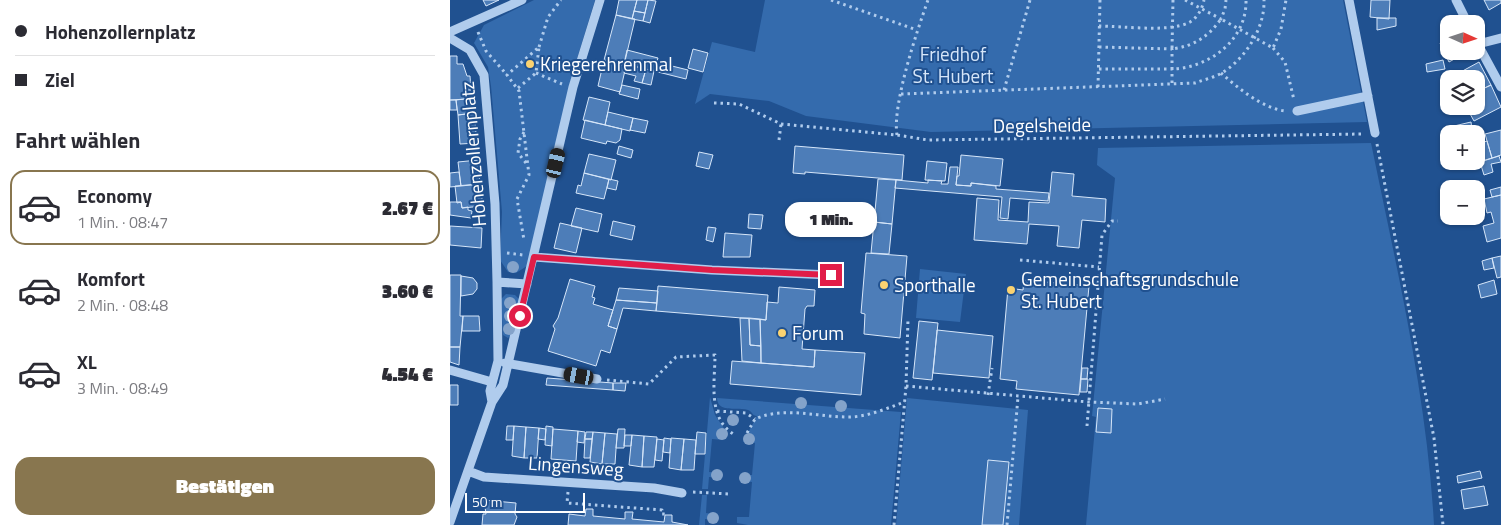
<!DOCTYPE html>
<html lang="de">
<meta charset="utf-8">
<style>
body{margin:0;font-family:"Titillium Web",sans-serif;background:#f7f7f7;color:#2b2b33;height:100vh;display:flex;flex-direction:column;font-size:19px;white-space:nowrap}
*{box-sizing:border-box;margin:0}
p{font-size:16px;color:#7c7c81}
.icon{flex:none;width:28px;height:28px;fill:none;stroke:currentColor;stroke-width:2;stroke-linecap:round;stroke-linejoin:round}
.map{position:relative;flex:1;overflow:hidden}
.panel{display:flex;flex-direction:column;background:#fff;width:450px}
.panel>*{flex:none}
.guide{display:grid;align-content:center;height:110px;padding:0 15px;background:#fff}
.needle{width:32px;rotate:93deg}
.controls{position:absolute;left:990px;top:15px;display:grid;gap:10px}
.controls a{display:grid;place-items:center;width:45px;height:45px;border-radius:10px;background:#fff;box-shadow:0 1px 4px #0004;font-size:25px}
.scale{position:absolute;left:15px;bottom:12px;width:120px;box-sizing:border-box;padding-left:5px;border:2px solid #fff;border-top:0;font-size:14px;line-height:18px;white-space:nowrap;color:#fff;-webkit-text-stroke:4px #205190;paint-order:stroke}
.end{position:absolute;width:22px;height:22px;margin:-11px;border:6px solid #e11d48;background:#fff;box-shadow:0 0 0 2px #fff}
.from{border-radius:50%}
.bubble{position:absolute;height:35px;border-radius:15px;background:#fff;box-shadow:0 1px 4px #0004;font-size:16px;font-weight:800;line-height:35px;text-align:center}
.car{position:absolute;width:15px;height:30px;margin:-15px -8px;border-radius:6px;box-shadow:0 0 4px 1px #0007;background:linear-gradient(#222 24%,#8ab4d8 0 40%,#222 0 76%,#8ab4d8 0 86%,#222 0)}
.guide b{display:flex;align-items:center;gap:18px;height:48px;font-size:19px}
.guide b+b{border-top:1px solid #e1e1e2}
.guide i{width:12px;height:12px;background:#2b2b33}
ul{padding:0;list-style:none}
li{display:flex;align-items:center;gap:15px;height:75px;margin:0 10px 8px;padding:0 5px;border:2px solid transparent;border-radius:15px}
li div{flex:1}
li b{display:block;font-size:19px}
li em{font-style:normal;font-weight:800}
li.on{border-color:#88764f}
li>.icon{width:45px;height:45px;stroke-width:1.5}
h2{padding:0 15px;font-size:22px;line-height:60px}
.primary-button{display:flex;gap:10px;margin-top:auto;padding:10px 15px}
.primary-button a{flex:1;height:58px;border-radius:15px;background:#88764f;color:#fff;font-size:20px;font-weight:800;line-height:58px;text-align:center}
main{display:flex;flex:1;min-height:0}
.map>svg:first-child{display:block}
</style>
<main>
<section class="panel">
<div class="guide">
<b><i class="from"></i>Hohenzollernplatz</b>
<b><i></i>Ziel</b>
</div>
<h2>Fahrt wählen</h2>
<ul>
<li class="on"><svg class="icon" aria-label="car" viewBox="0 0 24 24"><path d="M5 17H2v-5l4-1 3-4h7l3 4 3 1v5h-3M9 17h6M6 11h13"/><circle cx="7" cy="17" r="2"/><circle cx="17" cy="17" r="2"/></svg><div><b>Economy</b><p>1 Min. · 08:47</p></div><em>2.67 €</em></li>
<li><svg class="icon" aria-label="car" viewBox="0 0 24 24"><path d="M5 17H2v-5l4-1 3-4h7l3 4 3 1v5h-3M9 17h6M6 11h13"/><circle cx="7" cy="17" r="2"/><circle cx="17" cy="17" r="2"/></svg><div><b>Komfort</b><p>2 Min. · 08:48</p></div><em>3.60 €</em></li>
<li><svg class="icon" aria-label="car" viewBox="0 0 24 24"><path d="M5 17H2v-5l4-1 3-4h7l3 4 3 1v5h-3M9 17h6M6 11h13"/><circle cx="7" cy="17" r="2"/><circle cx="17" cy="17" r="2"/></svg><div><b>XL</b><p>3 Min. · 08:49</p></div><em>4.54 €</em></li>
</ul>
<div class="primary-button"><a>Bestätigen</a></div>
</section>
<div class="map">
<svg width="1051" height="525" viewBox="0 0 1051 525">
<rect width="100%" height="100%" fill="#205190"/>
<path fill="#346bad" d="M84,0H145L122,75L77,266L66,273L58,272L50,260L52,212L41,86L38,67L24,43L34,25Z
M315,0H893L917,122L481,132L356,116L319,101L260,94L245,104L262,42L305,52Z
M921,143C947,270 977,396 984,525H636L646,417L642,416L665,178L647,165L648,148Z
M470,269L516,274L510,322L466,318Z
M56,294L65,295L70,300L62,334L58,338L53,335L51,299Z
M260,397L265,415L277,433L273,440L262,439L259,472L271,473V478L259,477L258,489H252Z
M267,398L451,412L441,525H298L287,523V517H299L302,482L290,481V475H302L305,443L293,442L307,416C302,416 303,412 298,410C287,406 268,414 267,398Z
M457,398L578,410L569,525H446Z
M252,495H257L256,513L268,515L267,520L255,519V525H249Z"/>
<path fill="#4d7db8" stroke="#d6e6f9" d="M33,0H49L36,6Z
M169,0H187L182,19L166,15Z
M187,0H198L195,13L184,11Z
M198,0L206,1L200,23L193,21Z
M921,0H940L939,19L920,17Z
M1034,0H1051V3L1039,10Z
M184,11L195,13L193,21L182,19Z
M166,15L185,19L174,65L154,60Z
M927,18H946V26L927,30Z
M999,38V51H1019L999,62L990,43Z
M243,49L258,53L253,72L238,68Z
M177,50L208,58L204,71L174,64Z
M0,56H7V64H13L17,76H20L21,90H16L17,99L0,100Z
M154,60L176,66L170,92L148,86Z
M993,60L995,69L977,72L976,64Z
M206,62L238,70L236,79L204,71Z
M1029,62L1041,85L1026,92V79H1010L1007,74Z
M176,64L196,69L192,83L184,81L186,76L174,73Z
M196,69L204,71L201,85L192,83Z
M172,85L190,89L188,99L169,94Z
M1041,85L1051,107L1024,121L1019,112L1028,107L1026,92Z
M139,97L160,102L155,125L133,120Z
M23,98L24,113L8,115L6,100Z
M0,100H6L7,110H0Z
M158,112L183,118L180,131L155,125Z
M24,113L27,143L10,144L8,115Z
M183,118L198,121L195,133L180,130Z
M135,120L172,129L170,140L166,143L157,141L156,144L131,138Z
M1021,122L1022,129L1006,133L1004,126Z
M1029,127L1031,134H1009L1008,132Z
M1051,130V155L1042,158L1035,134Z
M1037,141L1042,158L1032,161L1028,144Z
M169,146L183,150L181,158L167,154Z
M345,146L454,155L452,180L355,172V174L343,173Z
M249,152L263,155L259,169L246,166Z
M139,154L166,160L161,180L134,173Z
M511,155L553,159L550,186L521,183V186L506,185L507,176H509Z
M1049,156L1051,162L1041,164L1043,172L1034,175L1030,162Z
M28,160L30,184L11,186L8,162Z
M477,161L497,163L495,181L475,180Z
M500,167H508L506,185L521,186V183L546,186V189L599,193L598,201L560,198L558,219L550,218L552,197L445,188L446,180L478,183V180L492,181L491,184H498Z
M9,172L11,186L0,187V173Z
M602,172L624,174L622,196L656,199L655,222L632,220L629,248L607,246L609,226L579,224L577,244L524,240L527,198L549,200L548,220L578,222L579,202L599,203Z
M134,173L159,179L154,199L126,193L128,185L131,186Z
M159,179L168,181L166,190L157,188Z
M428,179L446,180L442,224L424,222Z
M30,184L33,206L12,208L11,202L7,203L5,186Z
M1051,187V195L1042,197L1040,190Z
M1051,195V238L1037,242L1033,226L1044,223L1041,212L1037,213L1034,199Z
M0,202H11L12,208L18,207V210L22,211L21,218L0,215Z
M126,208L152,214L148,232L121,226Z
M299,214L313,215L311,229L298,228Z
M163,221L185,226L182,240L160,235Z
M424,222L442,224L439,254L421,253Z
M110,223L132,228L126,253L104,248Z
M0,226L32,228L31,248L0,245Z
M258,227L266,228L263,242L256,240Z
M275,233L302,235L300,257H273Z
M416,253L457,256L450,338L414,334L415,314L411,313Z
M1051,256V277L1047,278L1042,258Z
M1042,258L1044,268L1034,270L1032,261Z
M0,275H11L10,316H13L10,347H0Z
M11,276L23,278L27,283V289L23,294L11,296Z
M120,279L145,286L142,297L145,298L143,304L163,310L158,326L167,329L160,353L151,350L146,366L98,351L105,329L103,326L108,318Z
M574,280L639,286L629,395L566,389L567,381L550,379L558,288L573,290Z
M1044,280L1047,294L1031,298L1028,285Z
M208,286L318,295L316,320L206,311Z
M329,287L365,290L364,306H357L355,309L352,349L365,350L364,367L311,363L310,319L316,320L317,302L328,303Z
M169,288L208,291L207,303L166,300Z
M166,300L207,303L206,311L173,308L167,329L158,326Z
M13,316H29L30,331H12Z
M290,318H299L300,345L311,346V363L292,361Z
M299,318L310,319L311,346L300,345Z
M469,321L488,323L482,380L463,378Z
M487,330L543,336L539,378L483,373Z
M0,347H10L9,365L0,362Z
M365,350L415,353L411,395L280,384L282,361L364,367Z
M632,368H638L637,379H631Z
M97,378L163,383V390L96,385Z
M631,379H638L637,392H630Z
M163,383H176L175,391L163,390Z
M0,385H8V405H0Z
M648,408L662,409L661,433L646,432Z
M57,426H64L63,440H56Z
M64,426L76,427L74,458L62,456Z
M96,426L103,427L102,446L95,445Z
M76,427L89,428L87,458H74Z
M89,428L96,429L95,440L88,439Z
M103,429L128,431L126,461L101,459Z
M168,429H175L174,448H166Z
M128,431L135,432L134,443L127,442Z
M136,432H143L142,439H135Z
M143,432L155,433L152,464L140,462Z
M247,432L256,433L255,454H245Z
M155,433L167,434L165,464H152Z
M175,435H182L181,446H174Z
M182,435L194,436L192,467L179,465Z
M194,436L207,437L204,467H192Z
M214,438L221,439L220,453L213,452Z
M221,438L234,439L231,470L219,468Z
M135,439H142L140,458H134Z
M207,439L214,440L212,461L205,460Z
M234,439L246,440L244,470H231Z
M538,460L559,462L553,525H532Z
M1030,471L1032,478L1008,483L1007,476Z
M1034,486L1038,505L1014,509L1011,490Z
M34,500L66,503L65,514L67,517L64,525H32L33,514H36Z
M136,509H143V516L175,519V512H183L182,519L214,522L215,515H222V522L238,525H118L119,514L135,516Z"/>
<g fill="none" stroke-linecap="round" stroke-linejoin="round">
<path stroke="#b0cced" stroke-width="3" stroke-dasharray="2.5 4" stroke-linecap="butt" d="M381,0L467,30
M723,0L722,49C744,46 758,37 771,19L823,48L831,29L836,0
M735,0L771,19L775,9L776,0
M649,26C672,26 720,33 740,22C748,17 752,9 754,0
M28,32L36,51L57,75
M89,47L98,17L111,0
M649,47L722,49V69C759,68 797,40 796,0
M823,48L835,62L844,100
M649,69H722V84
M86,73L112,84
M771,73C788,88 812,108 835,111
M648,87L650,0
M68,88L86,73L89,47L57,75L69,91L76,150L79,175L67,199L74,240
M554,90L580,0
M451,94L745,83C753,80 762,78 770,74C795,60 815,28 814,0
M264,103L289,104L331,124L447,135L478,140L913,134
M74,132L70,139L68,153L76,163
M447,135C442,105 467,31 478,0
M329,140L331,124
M927,144L984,438L993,525
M57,253L73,255
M570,260L649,267
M157,380L199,384L226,357L265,355C265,382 257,419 285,435
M456,386L638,402L688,404L715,399
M538,395L542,368
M267,411L296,413L305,419
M637,426L652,235L662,221H668
M297,433L305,419C334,406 367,417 398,417C418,417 437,408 455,402
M118,492L117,503L212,510V514H218
M243,492L279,494
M444,525L456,386L458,319
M557,525L568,397"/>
<path stroke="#b0cced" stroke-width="9" d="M899,0L925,133
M1006,0L1018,24
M0,32L72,0
M0,38L20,50L34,75L45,204L47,282L48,361L40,391L42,402
M1026,41L1051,87
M1028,44L1051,38
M847,111L918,96
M84,257L262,270L381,275
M47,282L77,284
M55,363L147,379
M0,370L42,382
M18,471L34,477L204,488L232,493
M0,522L42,402L53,385L123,87L150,0"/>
</g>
<g fill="#84a3ca">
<circle cx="63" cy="267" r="6"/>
<circle cx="60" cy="303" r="6"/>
<circle cx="60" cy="316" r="6"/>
<circle cx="59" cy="329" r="6"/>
<circle cx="351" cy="403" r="6"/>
<circle cx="391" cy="406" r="6"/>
<circle cx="283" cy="420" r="6"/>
<circle cx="272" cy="434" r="6"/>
<circle cx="299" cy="439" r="6"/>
<circle cx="267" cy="475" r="6"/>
<circle cx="295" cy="478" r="6"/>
<circle cx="263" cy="518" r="6"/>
</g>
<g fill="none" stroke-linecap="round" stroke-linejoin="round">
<path stroke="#e11d48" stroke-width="6" d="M70,316L84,257L262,270L381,275"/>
</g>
<g fill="#fad271" stroke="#205190" stroke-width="2">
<circle cx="80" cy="64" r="5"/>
<circle cx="434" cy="285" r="5"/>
<circle cx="561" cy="290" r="5"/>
<circle cx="332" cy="333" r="5"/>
</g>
<g text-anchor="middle" stroke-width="4" stroke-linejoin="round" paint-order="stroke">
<g font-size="19" fill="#d6e6f9" stroke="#205190">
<text x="503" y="61">Friedhof<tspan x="503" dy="22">St. Hubert</tspan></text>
</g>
<g font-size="19" fill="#fff" stroke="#205190" text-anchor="start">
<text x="90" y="71">Kriegerehrenmal</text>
<text x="571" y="286">Gemeinschaftsgrundschule<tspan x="571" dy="22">St. Hubert</tspan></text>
<text x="444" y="292">Sporthalle</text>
<text x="342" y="340">Forum</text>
</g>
<g font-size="19" fill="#fff" stroke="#205190">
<text transform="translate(592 125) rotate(-1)" y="7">Degelsheide</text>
<text transform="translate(23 154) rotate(-95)" y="7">Hohenzollernplatz</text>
<text transform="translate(126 466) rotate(4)" y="7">Lingensweg</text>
</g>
</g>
</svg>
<div class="controls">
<a><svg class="needle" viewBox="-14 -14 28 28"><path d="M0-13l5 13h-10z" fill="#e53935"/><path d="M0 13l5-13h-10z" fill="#7c7c81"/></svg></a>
<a><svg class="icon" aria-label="layers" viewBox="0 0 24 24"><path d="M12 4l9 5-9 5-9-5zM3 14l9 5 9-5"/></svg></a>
<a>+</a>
<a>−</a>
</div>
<div class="scale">50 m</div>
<i class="end from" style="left:70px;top:316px"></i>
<i class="end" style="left:381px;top:275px"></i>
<div class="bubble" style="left:335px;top:202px;width:92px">1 Min.</div>
<i class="car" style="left:106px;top:163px;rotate:13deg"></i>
<i class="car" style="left:129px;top:376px;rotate:280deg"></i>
</div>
</main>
